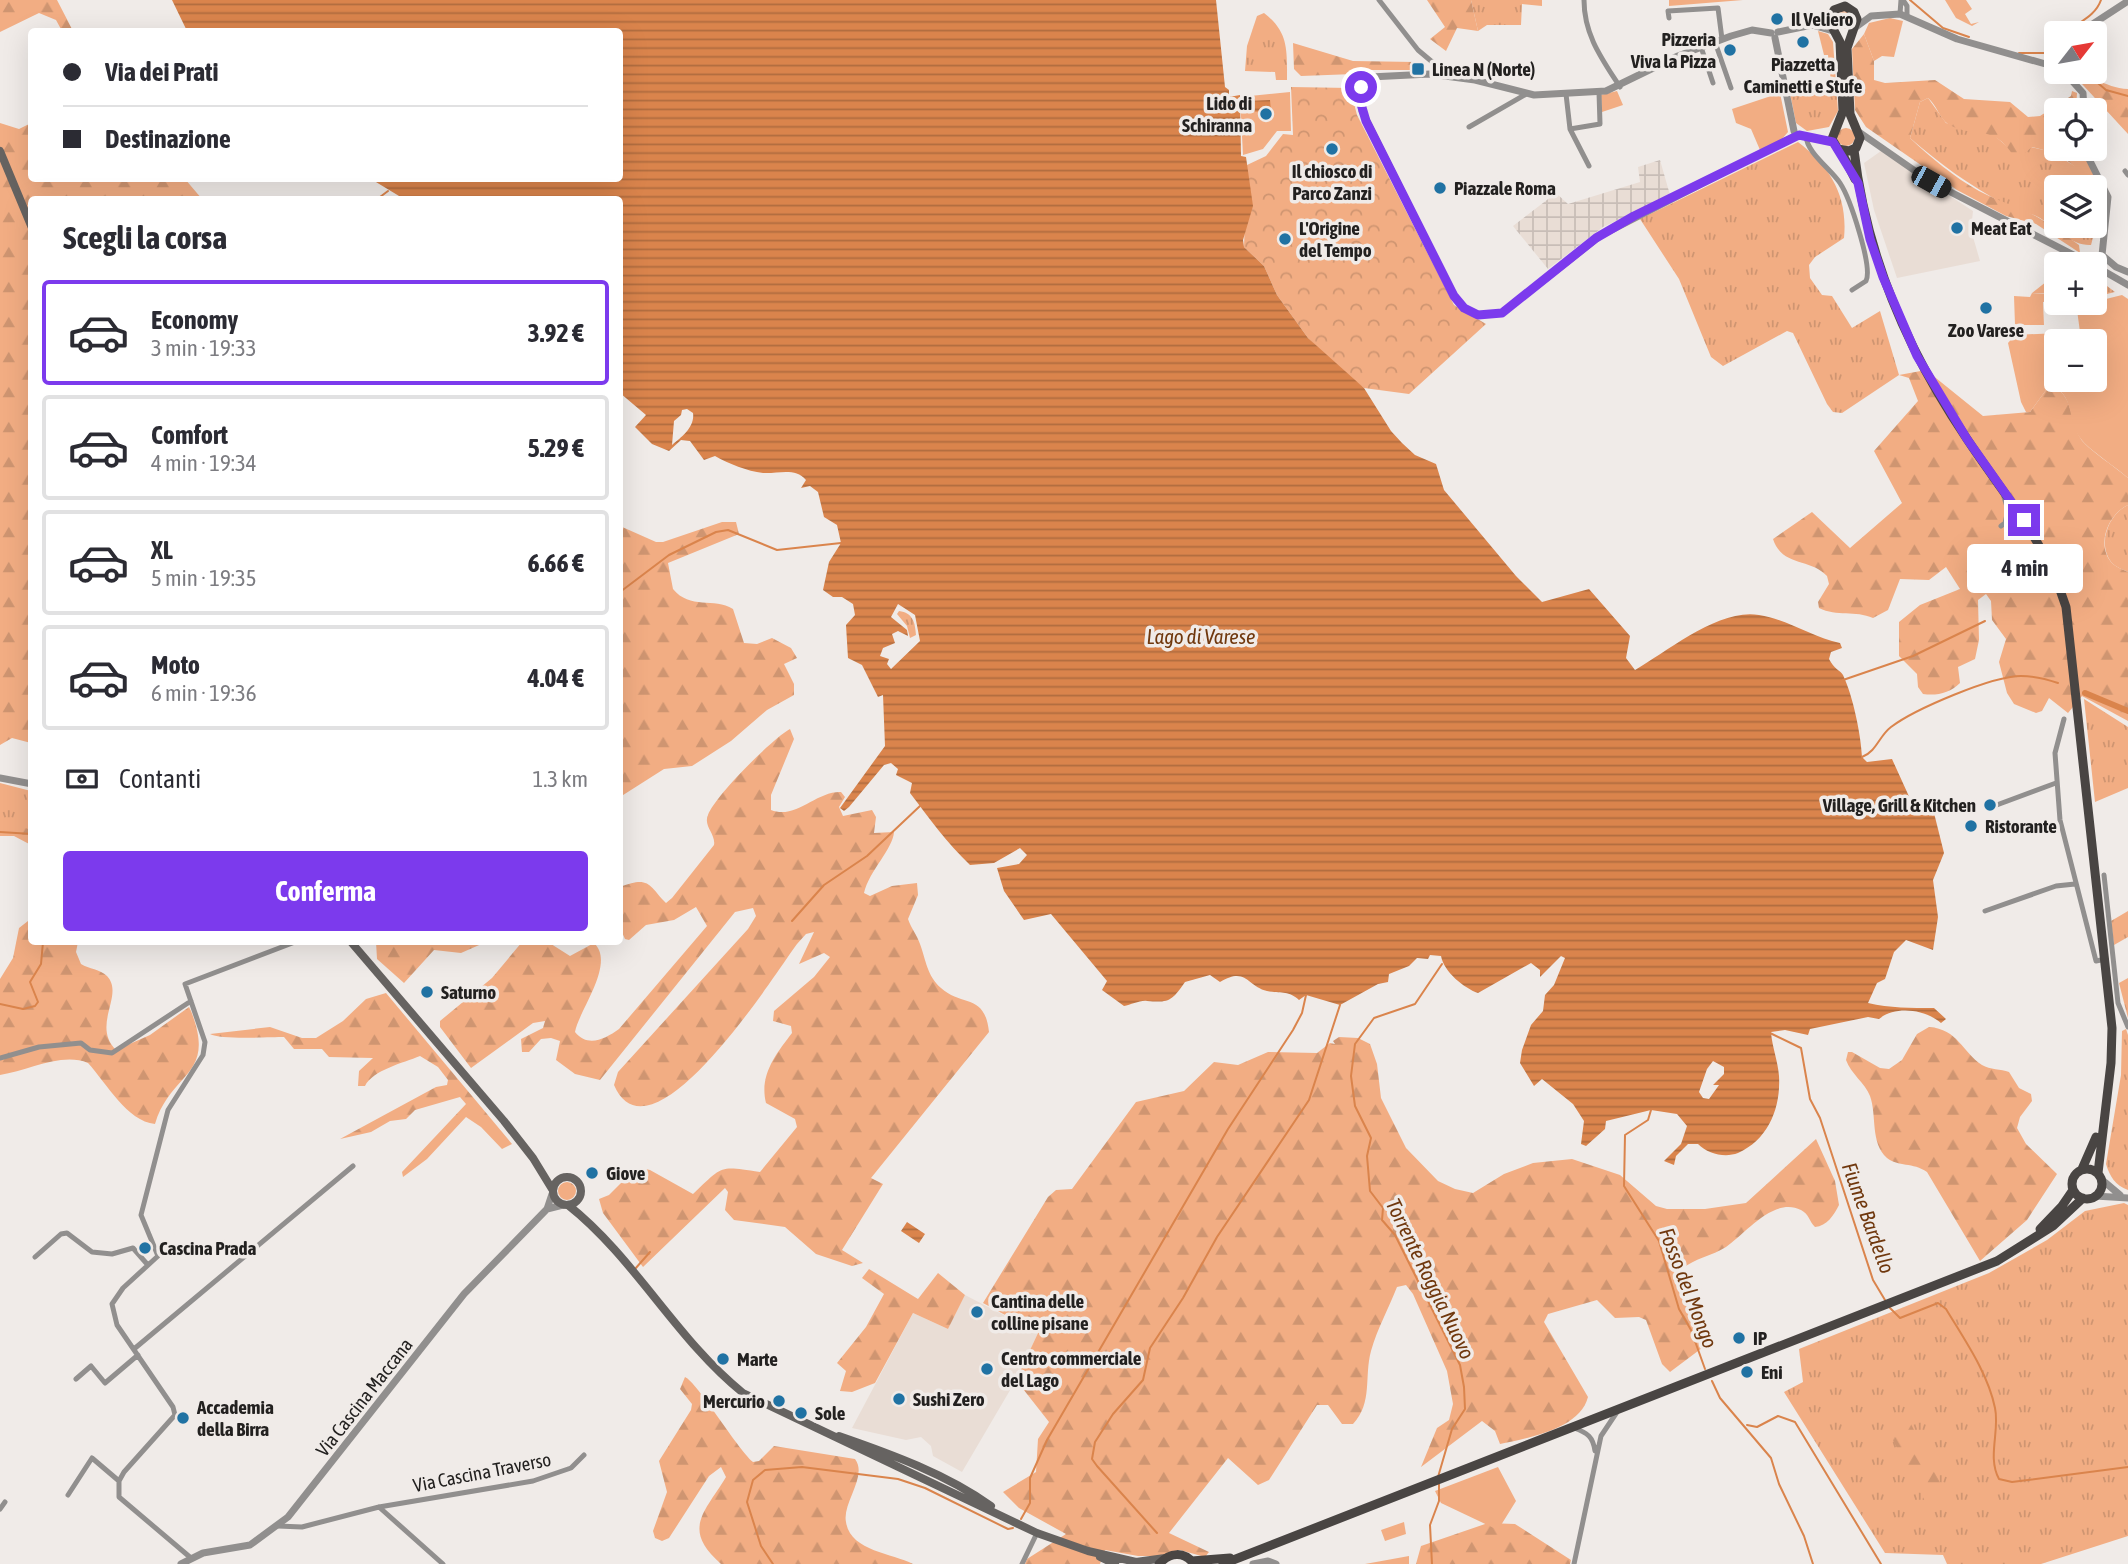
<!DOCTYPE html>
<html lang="it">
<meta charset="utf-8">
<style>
body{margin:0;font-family:"Asap Condensed",sans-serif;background:#f2f2f3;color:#2b2b33;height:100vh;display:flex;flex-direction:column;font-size:26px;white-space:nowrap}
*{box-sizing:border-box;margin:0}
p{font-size:23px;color:#7c7c81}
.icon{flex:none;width:38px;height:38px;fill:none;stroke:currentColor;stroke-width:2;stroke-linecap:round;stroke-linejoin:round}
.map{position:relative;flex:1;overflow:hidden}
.drawer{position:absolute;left:28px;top:196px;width:595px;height:749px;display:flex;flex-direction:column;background:#fff;border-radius:7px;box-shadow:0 7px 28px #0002}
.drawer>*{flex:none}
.guide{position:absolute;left:28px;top:28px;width:595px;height:154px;border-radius:7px;box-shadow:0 7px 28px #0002;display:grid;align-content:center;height:154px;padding:0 35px;background:#fff}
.needle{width:46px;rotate:59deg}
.buttons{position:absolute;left:2044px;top:21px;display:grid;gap:14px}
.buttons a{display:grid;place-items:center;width:63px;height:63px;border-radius:7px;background:#fff;box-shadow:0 7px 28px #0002;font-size:35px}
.end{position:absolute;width:32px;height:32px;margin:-16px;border:9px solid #7c3aed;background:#fff;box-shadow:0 0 0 4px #fff}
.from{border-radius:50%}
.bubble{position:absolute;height:49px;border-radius:7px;background:#fff;box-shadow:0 7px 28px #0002;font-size:23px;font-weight:700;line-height:49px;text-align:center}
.car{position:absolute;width:21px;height:42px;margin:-21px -10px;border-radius:9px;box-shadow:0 0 5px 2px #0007;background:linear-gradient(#222 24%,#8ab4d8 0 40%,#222 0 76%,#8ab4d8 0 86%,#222 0)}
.guide b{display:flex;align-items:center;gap:24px;height:66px;font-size:26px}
.guide b+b{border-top:2px solid #e1e1e2}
.guide i{width:18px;height:18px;background:#2b2b33}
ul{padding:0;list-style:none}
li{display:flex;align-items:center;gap:21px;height:105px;margin:0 14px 10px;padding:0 21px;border:4px solid #e1e1e2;border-radius:7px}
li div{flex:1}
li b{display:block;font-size:26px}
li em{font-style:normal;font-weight:700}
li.current{border-color:#7c3aed}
li>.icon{width:63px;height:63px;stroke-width:1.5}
h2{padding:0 35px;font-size:32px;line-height:84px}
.pay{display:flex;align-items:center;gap:18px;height:77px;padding:0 35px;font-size:26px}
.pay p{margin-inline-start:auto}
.primary-button{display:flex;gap:14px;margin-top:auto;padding:14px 35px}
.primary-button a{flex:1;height:80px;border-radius:7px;background:#7c3aed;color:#fff;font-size:28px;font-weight:700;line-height:80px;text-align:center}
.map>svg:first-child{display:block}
</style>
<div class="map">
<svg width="2128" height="1564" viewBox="0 0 2128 1564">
<defs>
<pattern id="industrial-grid" width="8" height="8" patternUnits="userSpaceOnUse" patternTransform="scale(1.75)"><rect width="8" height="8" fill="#e9ddd5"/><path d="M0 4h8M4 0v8" fill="none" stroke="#c8bdb7"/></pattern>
<pattern id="grass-tufts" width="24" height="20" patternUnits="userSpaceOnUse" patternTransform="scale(1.75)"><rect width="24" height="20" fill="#f2ad83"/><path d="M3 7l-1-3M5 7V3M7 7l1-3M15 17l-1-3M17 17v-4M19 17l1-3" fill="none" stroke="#cf9571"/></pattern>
<pattern id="forest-firs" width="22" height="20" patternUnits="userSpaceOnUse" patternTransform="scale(1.75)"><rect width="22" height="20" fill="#f2ad83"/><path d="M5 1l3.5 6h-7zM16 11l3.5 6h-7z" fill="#cf9571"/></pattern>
<pattern id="park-crowns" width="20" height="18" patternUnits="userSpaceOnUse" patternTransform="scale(1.75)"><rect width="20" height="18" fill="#f2ad83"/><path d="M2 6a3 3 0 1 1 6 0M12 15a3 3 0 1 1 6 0" fill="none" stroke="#cf9571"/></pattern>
<pattern id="water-rules" width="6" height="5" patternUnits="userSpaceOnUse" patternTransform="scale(1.75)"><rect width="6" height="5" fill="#da844c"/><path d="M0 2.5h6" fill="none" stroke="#b06c3f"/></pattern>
</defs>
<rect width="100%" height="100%" fill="#f0ebe8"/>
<path fill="#e9ddd5" d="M1881,151L1973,211L1971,230L1980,261L1897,278L1874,210L1864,163Z
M965,1295L1038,1333L1016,1380L962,1472L933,1456L931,1446L921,1437L906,1440L852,1428L913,1313L948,1329Z"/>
<path fill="url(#industrial-grid)" d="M1660,160L1670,195L1603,227L1548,269L1513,226L1556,193L1568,204L1640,182L1638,167Z"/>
<path fill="url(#grass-tufts)" d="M1471,0H1542V6L1522,4L1521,25H1487L1478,31Z
M1669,0H1743L1669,6Z
M1945,0H1966L1972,9L1965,14L1971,24L1979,22L1972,26L1956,18Z
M1834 20a9 9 0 1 1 18 0a9 9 0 1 1-18 0Z
M1264,13C1289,32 1287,51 1287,80H1276L1275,72L1245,71L1247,46L1257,16Z
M1818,31L1828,34L1833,42L1838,111L1829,127L1807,131L1796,123L1789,88L1831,82L1828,55H1824Z
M1928,98L1946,123L1971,131H1989L2009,148L2031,147L2052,152L2081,170L2091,187H2056V226H2095V193L2102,204L2091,245C2072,246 2056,228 2040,218C2029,212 2016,210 2004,204C1969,185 1940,164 1910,138L1920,102Z
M1837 137a9 9 0 1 1 18 0a9 9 0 1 1-18 0Z
M1798,142C1831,167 1848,197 1844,238L1815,257L1809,265L1810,278L1822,295L1832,296L1852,328L1880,311L1899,375L1842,413L1833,412L1827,404L1793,333L1787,331L1723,366L1711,357L1679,279L1640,219Z
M2056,274V294L2032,293Z
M2095,277L2115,292L2095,297Z
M2128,505V572C2124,570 2116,567 2113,564C2096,546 2108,514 2128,505Z
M899,611C913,613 915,622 916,635L910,638L907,626L897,614Z
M2084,699L2128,727V788L2095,802Z
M0,783L31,791V830L0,829Z
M2128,911V937L2114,945L2111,921Z
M2128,978V1018L2119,983Z
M2126,1029L2128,1035V1190C2115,1185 2110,1177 2106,1164L2121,1075L2122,1031Z
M558 1191a9 9 0 1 1 18 0a9 9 0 1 1-18 0Z
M2124,1203L2128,1205V1536L2041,1564H1947L1943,1555L1885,1553L1784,1392L1803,1382L1799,1349L1989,1273L2047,1240L2085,1211Z"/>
<path fill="url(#forest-firs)" d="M0,0H57L73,31H62L56,20L39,13L0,32Z
M1427,0H1471L1478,31L1457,28L1446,51L1430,39L1445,27Z
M1864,34L1874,61V80L1885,83L1935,80L1964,99L2010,102L2028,117L2040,116L2071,96L2072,91L2077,93L2076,110H2056V149H2081L2100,184L2102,204L2095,193V187H2091C2077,163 2059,153 2032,147L2016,160C1994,121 1975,140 1948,124C1940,119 1936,104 1928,98L1920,102L1910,138C1931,158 1954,177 1979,191C1998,201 2022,208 2039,218C2053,226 2066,236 2079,245L2080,253L2036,224L2006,216L1957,190L1866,127L1855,110L1852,49Z
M1293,43L1353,61L1415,62L1418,67L1414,70H1360L1354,74L1301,76L1294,69Z
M2071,72C2089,72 2104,88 2128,89V134Z
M0,123L19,129L31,123L32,178L185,179L202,199L32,200L31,743L12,738L0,745Z
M1926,370L1983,416L2030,412L2049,386C2074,391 2069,421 2081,439C2085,447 2118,469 2128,478V505C2108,514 2095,546 2113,564C2116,567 2124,570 2128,572V721L2082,696L2068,713L2049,698L2042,711L2036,713L2014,704L2007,693L1999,662L2006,639L1992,620L1991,601L1986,594L1978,600L1979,640L1975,659L1958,667L1960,683C1950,693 1937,696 1923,694L1918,687L1917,674L1899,656V622L1920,605L1960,589L1946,567L1929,580L1900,579L1888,610L1873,618C1855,610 1837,617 1819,608L1818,602L1829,584L1827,576C1811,558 1782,567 1773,539L1812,512L1850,548L1902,503L1874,451L1918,401L1909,378L1899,375Z
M722,522H736L739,534L668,563L673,589C690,610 714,597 733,609L744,643L757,644L772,638L791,648L797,658L784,664L794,684V695L767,710L731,741L692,766L664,769L620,797V526L656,542H663Z
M790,729L794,739L771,795V810C796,820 816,791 841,792L845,797L839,807L843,816L872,810L876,817L874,833L894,832C893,849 869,871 864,893L870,896L892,886L917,883L918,895L908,919C911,928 917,935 920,944C926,960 927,976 941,988C962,1007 985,993 989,1032L871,1178L883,1184L842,1250L863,1263L852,1266L816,1254L785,1227L734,1220L725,1210L728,1192L725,1188L643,1267L603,1213L599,1199L609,1195L637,1167L650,1170L693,1194C724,1165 718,1166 760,1172L797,1127L795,1119L766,1103C759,1075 776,1054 792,1033L791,1026L773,1021L774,1011L814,977L830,957L824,953L799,964L814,932L806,934L797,944C777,971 651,1171 614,1085L618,1072L748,929L756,916L753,908L735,912L600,1080L575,1074L556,1060L560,1041L551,1038L541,1039L529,1052H522L521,1039L543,1028L545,1021L533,1023L471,1068L440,1027V1021L492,978L522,942H548L570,956L594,943C616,963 579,1010 575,1032C588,1048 605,1039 619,1029L707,926L696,907L674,920L646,925L629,940L625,939L620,928V887C650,875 649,886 666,903L672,898L714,845C716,834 703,826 708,815C715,796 772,739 790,729Z
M14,824L31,830V845L14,836H0V829Z
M31,898L32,942H78L76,952L81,964C89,969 100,969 107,976C125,995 91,1025 116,1050L150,1035L189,1007L191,1011C217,1077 171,1071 155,1124C127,1121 107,1084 88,1063C61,1052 28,1071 0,1075V979L13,958L19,928L28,921Z
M376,942H486L461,953L434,950L404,983L377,959Z
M386,993L512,1144L502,1149L481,1127L466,1117L427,1159L403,1177L402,1172L466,1104L460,1097L415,1110L406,1119L390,1121L371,1132L340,1139L436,1087L447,1085L448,1080L438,1067L420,1056C403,1063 373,1070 365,1086H358L359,1071L373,1058L329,1057L322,1049H294L284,1037C268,1037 220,1040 210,1034L270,1027L302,1038H316L343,1021L366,999Z
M1929,1027C1958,1029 1962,1052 1982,1065C1990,1070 2001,1069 2009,1072L2019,1088L2031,1094L2032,1101L2020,1117L2017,1128L2026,1144L2057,1174L2027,1220L1980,1261L1927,1172C1913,1162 1898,1167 1887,1158C1870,1143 1877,1115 1870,1096C1865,1083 1851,1074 1846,1060L1848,1052H1852L1880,1068L1889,1069L1902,1060L1917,1034Z
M1339,1037L1358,1038L1370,1044L1377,1064L1381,1098L1406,1148L1438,1181L1455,1189L1473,1193L1504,1174L1533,1163L1572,1159L1620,1175L1656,1206L1667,1209H1705L1746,1203L1816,1139L1835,1181L1839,1205C1834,1215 1827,1226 1815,1227C1809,1221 1809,1214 1801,1210C1774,1196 1745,1234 1726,1247C1712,1256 1695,1258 1682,1269C1669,1296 1695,1308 1701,1326C1704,1332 1703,1342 1702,1348L1670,1372L1662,1364L1646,1320L1639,1317L1615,1318L1597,1300L1548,1314L1544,1322L1588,1397C1580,1429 1528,1438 1500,1444L1495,1431L1482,1421L1421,1467L1437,1428L1449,1420L1453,1404L1447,1371L1413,1294L1406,1285L1397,1287C1388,1310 1378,1327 1371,1351C1364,1376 1373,1403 1353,1424H1342L1328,1405H1317L1269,1480L1258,1485L1228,1458L1169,1533L1209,1552L1205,1557L1180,1550L1160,1556H1138L1105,1550L1100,1564H1025L1027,1559L1066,1534L1019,1508L1003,1492L1036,1472L1038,1439L1049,1422L1016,1380L1038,1333L983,1303L1048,1197L1056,1190L1072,1189L1136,1102L1184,1091L1214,1062L1238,1065L1268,1052L1317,1053L1330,1043L1335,1044L1333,1041Z
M869,1269L918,1299L938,1273L965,1295L948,1329L913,1313L875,1383L852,1392L840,1391L846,1371L837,1363L866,1327L884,1294L862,1278Z
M685,1377C697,1382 736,1447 753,1462L759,1461L774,1446L855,1459C868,1476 842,1503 846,1522C850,1551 892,1553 913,1564H721C681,1529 705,1512 726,1477L721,1467L709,1476L669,1538L662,1541L655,1538L653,1531L667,1492L659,1461L691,1410L692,1404L680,1389Z
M1911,1424L1945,1492L1925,1501L1889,1433Z
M1488,1523L1515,1524L1571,1560L1570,1564H1416L1421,1546Z"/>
<path fill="url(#park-crowns)" d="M1291,87L1350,88L1357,115L1454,305L1486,324L1409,394L1364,388L1338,368L1308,338L1277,295L1264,266L1244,247L1247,165L1266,156L1283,134L1293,135Z"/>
<path fill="#f2ad83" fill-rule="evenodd" d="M1890,18L1903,21L1894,57L1882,56L1874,61L1864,34L1869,23Z
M1617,91L1623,105L1602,112L1601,95Z
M1290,92L1291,131H1277L1263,149L1243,155L1240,97Z
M1780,93L1788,132L1782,139L1760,150L1751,129L1736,123L1732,109Z
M2032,293L2056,295V301L2043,302L2044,325H2015L2014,296L2030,297Z
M2122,295L2128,299V478C2117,468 2088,449 2081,439C2067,422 2075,391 2049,386L2030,412H2026L2021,402L2008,343L2015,335L2080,332L2077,310L2082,305ZM2056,341H2095V380H2056Z
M1498,1467L1516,1501L1498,1530L1441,1503L1435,1491Z
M1404,1522L1406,1534L1385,1541L1381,1530Z
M1409,1556V1564H1365Z"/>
<path fill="url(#water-rules)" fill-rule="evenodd" d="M172,0H1216L1225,87L1229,90V97L1240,95L1241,156L1246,157L1253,206L1243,240L1244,247L1264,266L1277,295L1308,338L1364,388L1391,431L1402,443L1415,455L1436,464L1444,490L1516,576L1542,602L1589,589L1630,636L1626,658L1635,670C1668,651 1719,608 1759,615C1787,619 1812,637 1840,643L1842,648L1831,652L1829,659C1834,669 1840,670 1843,675C1853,696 1861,735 1862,757L1867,762L1892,759L1912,803L1931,801L1944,853L1933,880L1938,917L1933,950L1906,940L1894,952L1885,979L1877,983L1868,1003C1890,1008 1911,1008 1934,1008L1946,1019L1941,1023C1926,1010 1896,1005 1879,1019L1868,1017L1810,1029L1808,1035L1785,1030L1771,1032C1772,1047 1778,1061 1779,1076C1781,1108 1768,1140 1738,1153C1725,1158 1708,1154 1698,1144H1688L1676,1156L1674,1165L1664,1161L1681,1144L1687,1126L1677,1114L1651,1110L1606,1121L1605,1129L1586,1146L1581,1144L1584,1121L1573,1104L1542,1079L1534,1086L1520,1063L1522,1050L1531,1025L1543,1011L1545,995L1554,985L1565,958L1561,956L1540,977V970L1531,963L1478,993C1464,988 1444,972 1441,956L1430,955L1428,959L1417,958L1409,966L1389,974L1388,982L1378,984L1340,1005L1306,995L1299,1000C1288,990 1281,994 1267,991C1247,986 1246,966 1220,982L1210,975L1185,982C1172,1001 1169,1003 1147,1001C1140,1000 1131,1005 1124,1006L1102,990L1107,981L1051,914L1024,920L1004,891L997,868L1019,864L1027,855L1020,848L994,863L970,865C947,843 929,818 910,793L912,783L896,775L898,769L891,763L884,765L849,807L844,811L840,808L885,746L883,695L878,697L862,665L848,658L846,625L855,615L853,604L842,597H833L823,590L829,562L841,543L837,525L824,517L818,492L810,486L801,488L806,480C795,467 778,474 763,473C747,471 729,464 715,456L704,460L690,441L681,440L669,451L652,444L635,427L646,415L620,393V200L404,199L371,179L620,178V32L187,31ZM687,409L693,413C695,427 682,437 672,445L674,421L681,415L682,410ZM898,604L915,615L920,641L891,669L887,664L889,659L880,656L883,648L895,643L892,634L898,631L908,636L907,630L891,617ZM1713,1061L1724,1067V1074L1713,1085H1719L1709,1099L1703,1098L1699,1092L1707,1069Z
M1270,100L1271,111L1248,112V101Z
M907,1222L925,1234L919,1243L901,1231Z"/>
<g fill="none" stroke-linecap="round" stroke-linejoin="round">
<path stroke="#da844c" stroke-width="2" d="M1910,0L1943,28L1969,37
M2066,33C2078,22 2095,17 2101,0
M2019,53H2045L2056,45
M2085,72L2106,90L2128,96
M376,200L388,191
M620,592L669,555L716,532L728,530L777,550L841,543
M1843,680L1913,656L1985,621
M1862,757C1877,751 1879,736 1891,727C1915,709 1992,676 2021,676C2034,676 2046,679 2058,683
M0,832L32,834
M792,921L824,885L867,856L920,806
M0,1004L23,1009L35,1006L38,1002L30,982L41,964L43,942
M1770,1033L1801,1048L1810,1099L1820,1118L1873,1280L1885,1300
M1651,1110L1648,1120L1625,1135L1624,1186L1659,1241L1679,1309L1691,1330L1705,1369
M635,1269L650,1252
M1890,1308L1900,1318L1938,1303L1946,1309C1964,1339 1988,1373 1995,1408C2000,1431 1987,1457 1999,1479L2012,1482L2128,1467
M1712,1381L1720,1398L1771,1458L1779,1484L1804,1536L1813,1564
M1747,1425L1757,1427L1778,1416L1795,1422L1881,1564
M1438,1477L1452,1429L1465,1409L1464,1387L1460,1365L1395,1235L1382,1220L1383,1208L1370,1191L1367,1156L1371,1138L1355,1106L1351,1076L1355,1044L1374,1018L1415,1004L1442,964
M1021,1519L1030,1503V1478L1047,1440L1228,1129L1293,1030L1302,1013L1306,995
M1157,1533L1097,1466L1092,1459L1095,1442L1113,1414L1143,1380L1150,1348L1183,1298L1217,1237L1309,1100L1340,1005
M773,1564L761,1546L747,1502L753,1480L765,1470L802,1467L898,1479L925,1488L1008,1529L1013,1528
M1432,1564L1430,1525L1439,1501V1483"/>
<path stroke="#da844c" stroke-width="6" d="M2085,693L2128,711"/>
<path stroke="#da844c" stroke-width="10" d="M2053,48L2056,50"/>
<path stroke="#918f8e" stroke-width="5" d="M1379,0L1418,50L1449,76
M1584,0C1584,35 1602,59 1620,87
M1903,0L1907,6V16
M1900,14L1901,0
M1669,18L1668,11L1718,8L1722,39
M1715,42L1731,88
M1701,47L1713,83
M1566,94L1570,129L1589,166
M1469,127L1528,93
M1570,129L1600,124L1599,92
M1806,136C1807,153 1831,169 1840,183C1850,198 1873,267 1866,281L1852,290
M2125,171L2128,175
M2001,526L2005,523L2008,510L2004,497
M2064,719L2055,753L2060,820L2096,961L2106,959
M1994,806L2056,783
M2104,875L2118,1003L2128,1027
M1985,911L2056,886L2075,884
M0,1058L39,1047L81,1043L90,1050L112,1053L191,1001
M35,1257L61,1234L67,1233L92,1252L112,1254L133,1248L147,1264
M134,1349L353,1166
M76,1379L91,1366L105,1383L138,1355
M1574,1428C1588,1433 1593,1437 1595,1451
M68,1495L92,1458L119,1481
M379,1507L443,1564
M0,1509L5,1502
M278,1526L302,1527L379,1507L533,1481L571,1468L584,1455
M191,1558L119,1497V1481L124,1472L175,1415L173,1407L117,1325L112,1304L123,1288L158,1256L141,1215L168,1110L203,1055L205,1042L185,984L295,942
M1022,1564L1037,1533
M1574,1564L1601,1436L1617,1412"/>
<path stroke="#918f8e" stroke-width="7" d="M1856,27L1871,16L1900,14L1957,39L2056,67
M1778,32L1812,25L1833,31
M1771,33L1752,30L1731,36L1678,56L1606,91L1534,95L1475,80L1430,74L1370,77L1361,84L1362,111L1454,296L1464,308L1478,315L1502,313L1600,236L1793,137
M2079,33L2128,1
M1775,38L1794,131
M2064,72L2083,93L2084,110
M1859,132L1931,182L2091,264
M1799,135L1833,142
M2084,149L2108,197L2102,255L2116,267L2128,272
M2095,266L2128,285
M0,778L32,784
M2101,1179L2120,1195
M2095,1196L2128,1198
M547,1209L563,1205
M181,1564L203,1553L250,1545L288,1517L464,1294L547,1209L552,1194
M1253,1564L1268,1561L1276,1564"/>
<path stroke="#666361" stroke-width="8" d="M0,151L32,228
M351,942L504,1121L533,1158L552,1189
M553 1191a14 14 0 1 1 28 0a14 14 0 1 1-28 0Z
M568,1205C635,1258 676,1339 743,1393L1037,1533L1088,1551L1136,1562L1165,1558
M839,1436C891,1454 946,1474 991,1506
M1100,1557L1115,1564"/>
<path stroke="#494543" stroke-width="9" d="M1845,6L1854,12L1857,19L1847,48L1850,114L1860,138L1856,148L1849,151L1838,149L1832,139L1843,111L1840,42L1829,21L1834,10Z
M1854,150C1866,255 1908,352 1967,439C2006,498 2044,538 2066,607L2112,1028L2111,1063L2098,1173
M1841,151L1855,179
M2072 1184a15 15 0 1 1 30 0a15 15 0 1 1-30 0Z
M2082,1169L2096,1137
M2040,1229L2062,1206L2073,1190
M1192,1561L1230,1558
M1159,1564C1170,1552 1184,1551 1194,1564
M1223,1564L1997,1261L2053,1226L2083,1198"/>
</g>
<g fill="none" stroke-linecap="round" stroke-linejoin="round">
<path stroke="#7c3aed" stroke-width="9" d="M1361,87V104L1366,121L1454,296L1464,308L1478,315L1502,313L1596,238L1634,216L1799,135L1833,142L1858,183L1870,239L1883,277L1917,356L1967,439L2024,520"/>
</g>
<g fill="#2072a3" stroke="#f0ebe8" stroke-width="2.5">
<circle cx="1777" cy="19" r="7"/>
<circle cx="1803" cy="42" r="7"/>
<circle cx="1730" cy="50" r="7"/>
<rect x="1411" y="62" width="14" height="14" rx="3.5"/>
<circle cx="1266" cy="114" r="7"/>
<circle cx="1332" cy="149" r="7"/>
<circle cx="1440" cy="188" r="7"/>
<circle cx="1957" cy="228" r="7"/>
<circle cx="1285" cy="239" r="7"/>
<circle cx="1986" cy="308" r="7"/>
<circle cx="1990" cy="805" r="7"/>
<circle cx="1971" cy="826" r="7"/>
<circle cx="427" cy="992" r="7"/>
<circle cx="592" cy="1173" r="7"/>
<circle cx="145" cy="1248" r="7"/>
<circle cx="977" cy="1312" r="7"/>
<circle cx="1739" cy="1338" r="7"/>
<circle cx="723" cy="1359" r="7"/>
<circle cx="987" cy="1369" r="7"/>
<circle cx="1747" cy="1372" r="7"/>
<circle cx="899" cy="1399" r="7"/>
<circle cx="779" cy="1401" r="7"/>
<circle cx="801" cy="1413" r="7"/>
<circle cx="183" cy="1418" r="7"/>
</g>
<g text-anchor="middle" stroke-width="7" stroke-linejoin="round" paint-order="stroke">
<g font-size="19" font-weight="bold" fill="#232120" stroke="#f0ebe8" text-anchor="start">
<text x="1791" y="26">Il Veliero</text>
<text x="1716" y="46" text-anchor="end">Pizzeria<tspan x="1716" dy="22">Viva la Pizza</tspan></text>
<text x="1803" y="71" text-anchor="middle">Piazzetta<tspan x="1803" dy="22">Caminetti e Stufe</tspan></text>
<text x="1432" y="76">Linea N (Norte)</text>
<text x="1252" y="110" text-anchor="end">Lido di<tspan x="1252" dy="22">Schiranna</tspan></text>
<text x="1332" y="178" text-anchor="middle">Il chiosco di<tspan x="1332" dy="22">Parco Zanzi</tspan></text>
<text x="1454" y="195">Piazzale Roma</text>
<text x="1299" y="235">L'Origine<tspan x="1299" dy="22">del Tempo</tspan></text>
<text x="1971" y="235">Meat Eat</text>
<text x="1986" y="337" text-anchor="middle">Zoo Varese</text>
<text x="1976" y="812" text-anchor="end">Village, Grill &amp; Kitchen</text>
<text x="1985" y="833">Ristorante</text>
<text x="441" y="999">Saturno</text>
<text x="606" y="1180">Giove</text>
<text x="159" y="1255">Cascina Prada</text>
<text x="991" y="1308">Cantina delle<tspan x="991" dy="22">colline pisane</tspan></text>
<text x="1753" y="1345">IP</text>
<text x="1001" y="1365">Centro commerciale<tspan x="1001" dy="22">del Lago</tspan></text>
<text x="737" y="1366">Marte</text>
<text x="1761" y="1379">Eni</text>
<text x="913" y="1406">Sushi Zero</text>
<text x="765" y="1408" text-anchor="end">Mercurio</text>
<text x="197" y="1414">Accademia<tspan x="197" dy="22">della Birra</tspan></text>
<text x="815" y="1420">Sole</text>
</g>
<g font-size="19" fill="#232120" stroke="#f0ebe8">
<text transform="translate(364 1397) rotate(-52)" y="7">Via Cascina Maccana</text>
<text transform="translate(482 1472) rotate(-11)" y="7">Via Cascina Traverso</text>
</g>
<g font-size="21" font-style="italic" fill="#70380e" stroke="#f0ebe8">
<text x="1201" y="644">Lago di Varese</text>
<text transform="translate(1868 1218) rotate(70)" y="7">Fiume Bardello</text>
<text transform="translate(1430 1279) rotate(64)" y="7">Torrente Roggia Nuovo</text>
<text transform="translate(1688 1288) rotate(69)" y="7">Fosso del Mongo</text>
</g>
</g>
</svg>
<div class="buttons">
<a><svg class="needle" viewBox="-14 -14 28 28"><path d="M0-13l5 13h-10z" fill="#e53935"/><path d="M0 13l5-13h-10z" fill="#7c7c81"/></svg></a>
<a><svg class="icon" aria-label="locate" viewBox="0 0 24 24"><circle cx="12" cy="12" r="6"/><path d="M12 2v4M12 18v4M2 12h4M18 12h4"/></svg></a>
<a><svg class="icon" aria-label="layers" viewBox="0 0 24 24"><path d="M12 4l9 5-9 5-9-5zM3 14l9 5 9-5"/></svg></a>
<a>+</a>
<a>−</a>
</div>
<i class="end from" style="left:1361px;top:87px"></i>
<i class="end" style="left:2024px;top:520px"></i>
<div class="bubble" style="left:1967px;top:544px;width:116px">4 min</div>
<i class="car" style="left:1931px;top:182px;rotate:119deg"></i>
<div class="guide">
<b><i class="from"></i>Via dei Prati</b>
<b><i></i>Destinazione</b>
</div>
<section class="drawer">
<h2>Scegli la corsa</h2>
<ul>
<li class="current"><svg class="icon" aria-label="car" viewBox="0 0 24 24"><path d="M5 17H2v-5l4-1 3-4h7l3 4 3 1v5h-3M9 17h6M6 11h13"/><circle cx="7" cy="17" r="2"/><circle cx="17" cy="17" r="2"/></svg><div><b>Economy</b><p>3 min · 19:33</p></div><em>3.92 €</em></li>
<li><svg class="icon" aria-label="car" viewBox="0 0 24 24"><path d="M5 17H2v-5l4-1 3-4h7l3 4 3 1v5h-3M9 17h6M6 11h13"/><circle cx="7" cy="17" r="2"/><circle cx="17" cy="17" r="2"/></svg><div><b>Comfort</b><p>4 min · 19:34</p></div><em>5.29 €</em></li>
<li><svg class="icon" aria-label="car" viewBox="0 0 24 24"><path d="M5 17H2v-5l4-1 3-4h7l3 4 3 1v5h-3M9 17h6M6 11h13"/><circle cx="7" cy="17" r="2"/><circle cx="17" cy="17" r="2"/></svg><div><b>XL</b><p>5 min · 19:35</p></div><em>6.66 €</em></li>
<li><svg class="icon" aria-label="car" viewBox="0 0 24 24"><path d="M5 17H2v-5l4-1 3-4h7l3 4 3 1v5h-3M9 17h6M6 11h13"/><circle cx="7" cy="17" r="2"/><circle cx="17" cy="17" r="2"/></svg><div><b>Moto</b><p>6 min · 19:36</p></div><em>4.04 €</em></li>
</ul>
<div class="pay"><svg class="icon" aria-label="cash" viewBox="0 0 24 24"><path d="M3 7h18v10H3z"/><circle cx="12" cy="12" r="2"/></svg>Contanti<p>1.3 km</p></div>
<div class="primary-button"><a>Conferma</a></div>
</section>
</div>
